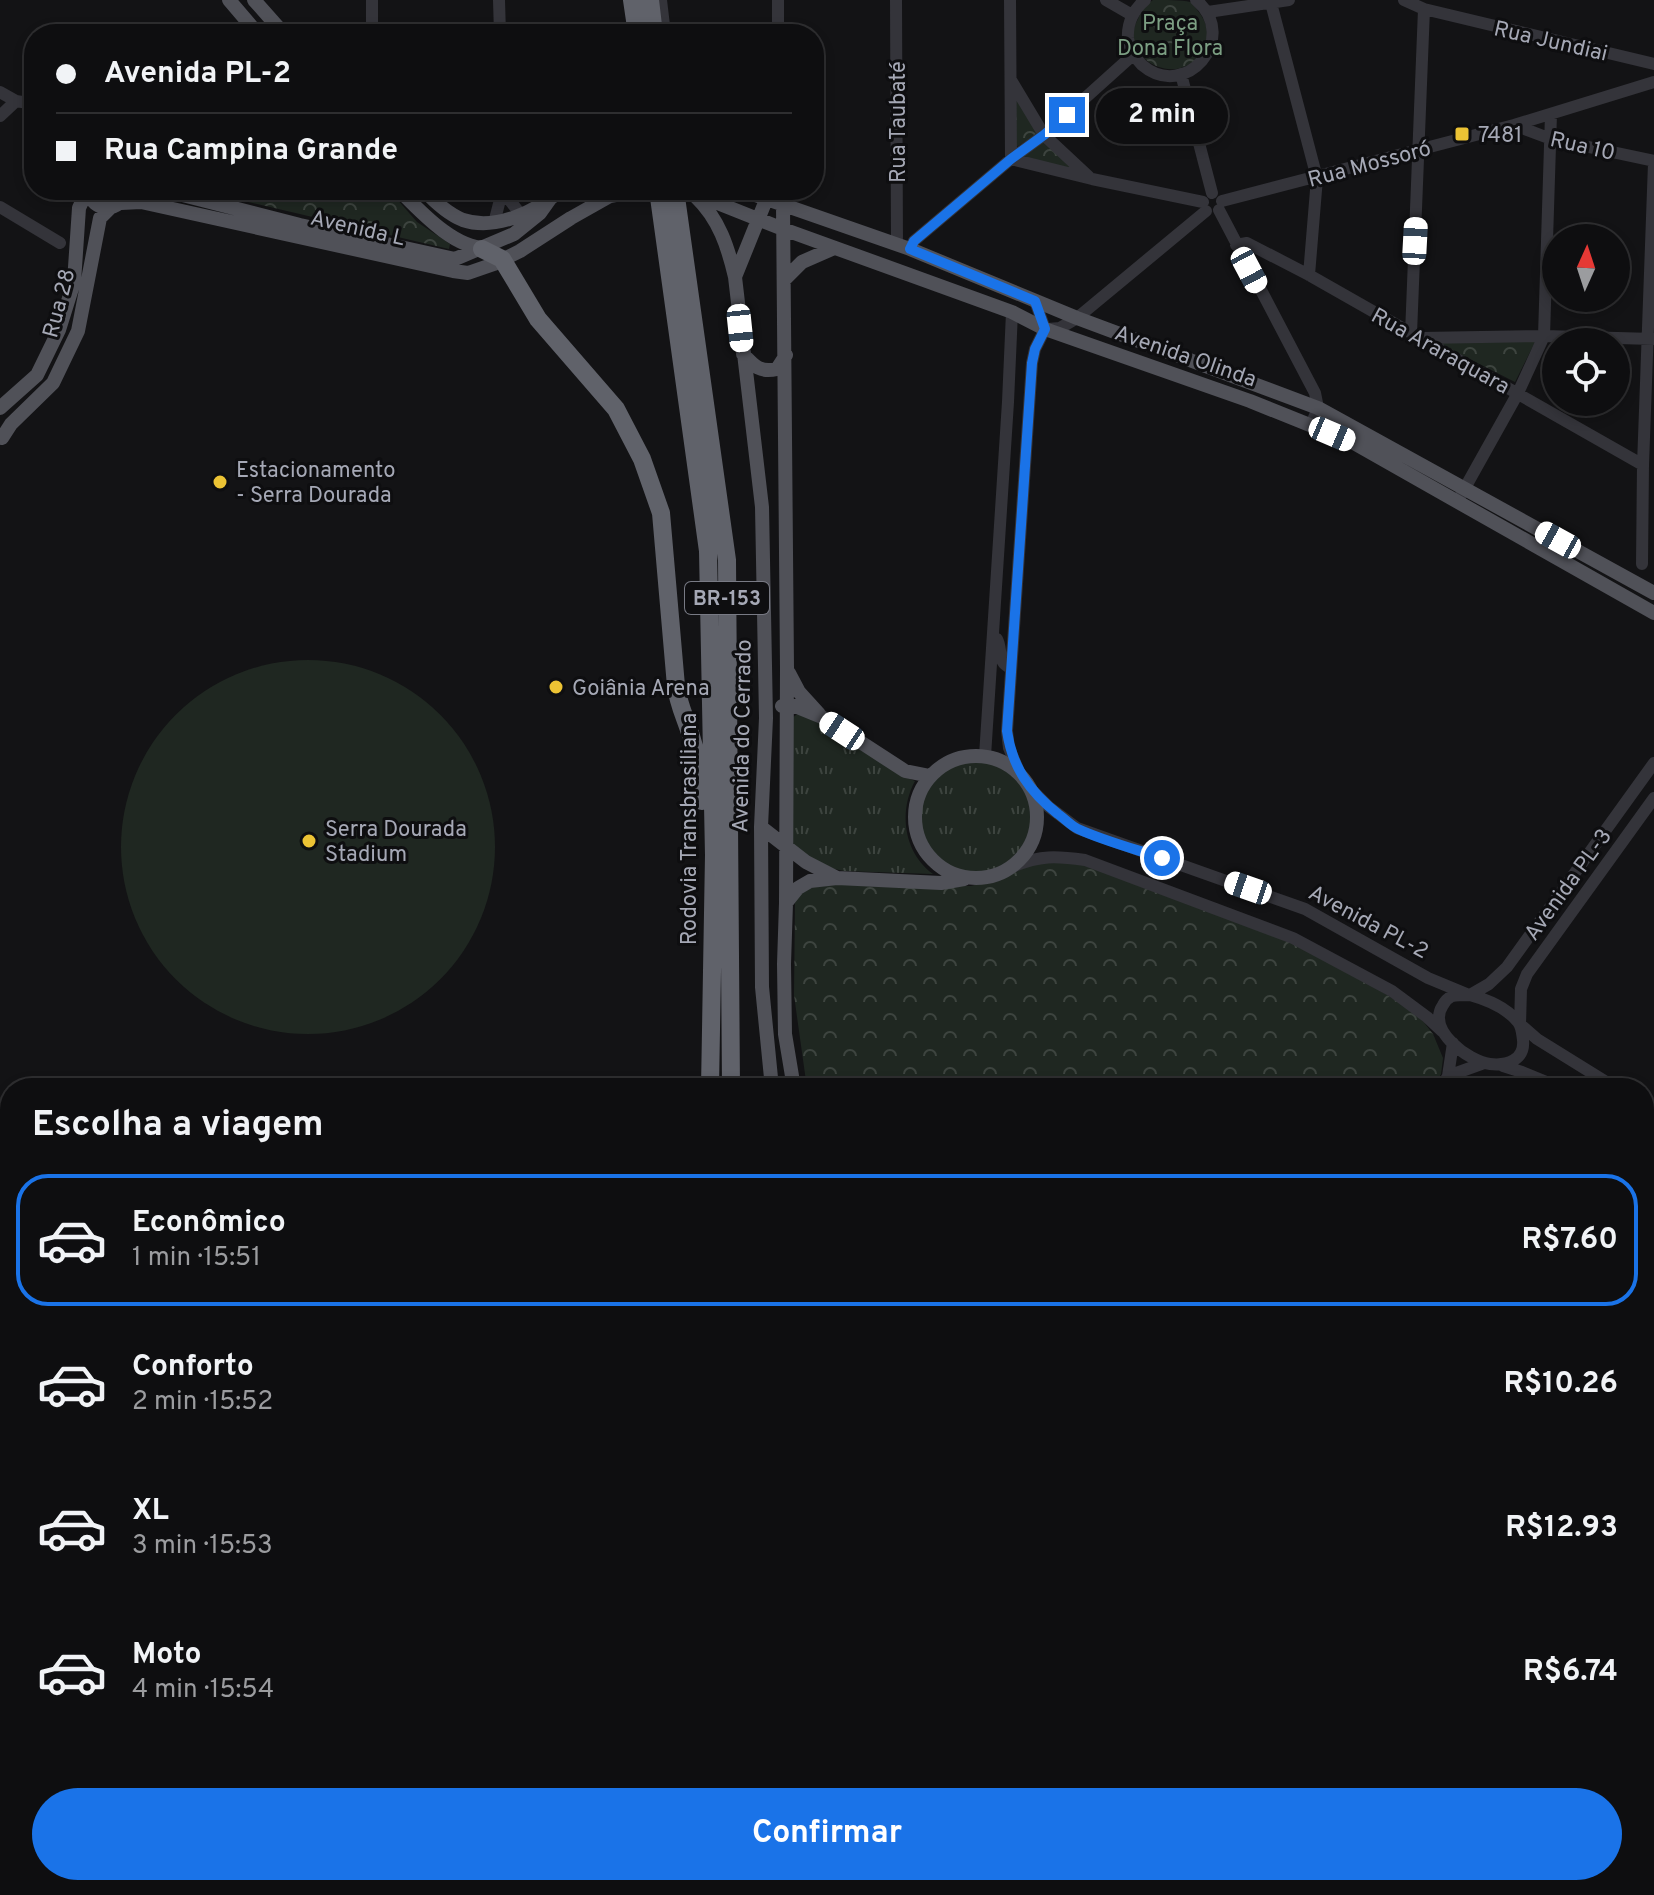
<!DOCTYPE html>
<html lang="pt">
<meta charset="utf-8">
<style>
body{margin:0;font-family:Overpass,sans-serif;background:#171719;color:#f1f3f6;height:100vh;display:flex;flex-direction:column;font-size:30px;white-space:nowrap}
*{box-sizing:border-box;margin:0}
p{font-size:26px;color:#9b9c9f}
.icon{flex:none;width:44px;height:44px;fill:none;stroke:currentColor;stroke-width:2;stroke-linecap:round;stroke-linejoin:round}
.map{position:relative;flex:1;overflow:hidden}
.details{position:absolute;left:0px;top:1078px;width:1654px;height:818px;display:flex;flex-direction:column;background:#0e0e10;border-radius:32px 32px 0 0;box-shadow:0 4px 12px #0003,0 0 0 2px #2e2e30}
.details>*{flex:none}
.guide{position:absolute;left:24px;top:24px;width:800px;height:176px;border-radius:32px;box-shadow:0 4px 12px #0003,0 0 0 2px #2e2e30;display:grid;align-content:center;height:176px;padding:0 32px;background:#0e0e10}
.needle{width:52px;rotate:3deg}
.tools{position:absolute;left:1542px;top:224px;display:grid;gap:16px}
.tools a{display:grid;place-items:center;width:88px;height:88px;border-radius:50%;background:#0e0e10;box-shadow:0 4px 12px #0003,0 0 0 2px #2e2e30;font-size:40px}
.end{position:absolute;width:36px;height:36px;margin:-18px;border:10px solid #1a73e8;background:#fff;box-shadow:0 0 0 4px #fff}
.from{border-radius:50%}
.bubble{position:absolute;height:56px;border-radius:28px;background:#0e0e10;box-shadow:0 4px 12px #0003,0 0 0 2px #2e2e30;font-size:26px;font-weight:700;line-height:56px;text-align:center}
.car{position:absolute;width:24px;height:48px;margin:-24px -12px;border-radius:10px;box-shadow:0 0 6px 2px #0007;background:linear-gradient(#fff 24%,#345 0 40%,#fff 0 76%,#345 0 86%,#fff 0)}
.guide b{display:flex;align-items:center;gap:28px;height:76px;font-size:30px}
.guide b+b{border-top:2px solid #2e2e30}
.guide i{width:20px;height:20px;background:#f1f3f6}
ul{padding:0;list-style:none}
li{display:flex;align-items:center;gap:24px;height:132px;margin:0 16px 12px;padding:0 16px;border:4px solid transparent;border-radius:32px}
li div{flex:1}
li b{display:block;font-size:30px}
li em{font-style:normal;font-weight:700}
li.active{border-color:#1a73e8}
li>.icon{width:72px;height:72px;stroke-width:1.5}
h2{padding:0 32px;font-size:36px;line-height:96px}
.cta{display:flex;gap:16px;margin-top:auto;padding:16px 32px}
.cta a{flex:1;height:92px;border-radius:48px;background:#1a73e8;color:#fff;font-size:32px;font-weight:700;line-height:92px;text-align:center}
.map>svg:first-child{display:block}
</style>
<div class="map">
<svg width="1654" height="1895" viewBox="0 0 1654 1895">
<defs>
<pattern id="grass-tufts" width="24" height="20" patternUnits="userSpaceOnUse" patternTransform="scale(2)"><rect width="24" height="20" fill="#1f2721"/><path d="M3 7l-1-3M5 7V3M7 7l1-3M15 17l-1-3M17 17v-4M19 17l1-3" fill="none" stroke="#3d443f"/></pattern>
<pattern id="park-crowns" width="20" height="18" patternUnits="userSpaceOnUse" patternTransform="scale(2)"><rect width="20" height="18" fill="#1f2721"/><path d="M2 6a3 3 0 1 1 6 0M12 15a3 3 0 1 1 6 0" fill="none" stroke="#3d443f"/></pattern>
</defs>
<rect width="100%" height="100%" fill="#131315"/>
<path fill="url(#grass-tufts)" d="M804,713L900,775L915,781C898,812 904,853 933,874L844,871C818,866 810,860 791,844V719L796,715Z
M919 816a56 56 0 1 1 112 0a56 56 0 1 1-112 0Z
M1654,1741V1895H1546L1552,1886H1644V1747Z"/>
<path fill="url(#park-crowns)" d="M1153,0C1163,0 1182,0 1190,2C1193,3 1196,9 1198,11C1208,24 1211,37 1202,51C1179,91 1116,58 1138,19C1142,10 1145,5 1153,0Z
M1014,93L1039,133L1013,149Z
M1044,137L1083,175L1017,158Z
M197,190H389L417,222L450,244L449,249Z
M1536,340L1515,382L1434,341Z
M1076,861L1297,944L1335,963L1405,1006L1422,1020L1433,1034L1443,1058L1441,1074L1433,1088H807L794,995L795,903L801,889L817,883L971,886L1009,875L1033,864Z
M0,1726L10,1729V1858L0,1865Z"/>
<path fill="#1f2721" d="M121 847a187 187 0 1 1 374 0a187 187 0 1 1-374 0Z"/>
<g fill="none" stroke-linecap="round" stroke-linejoin="round">
<path stroke="#34343a" stroke-width="12" d="M372,0V34
M499,0L500,34
M661,0L665,34
M896,0L897,244
M1010,0L1011,159L1092,179L1203,202
M1106,0L1132,15
M1145,0C1134,9 1127,23 1128,38C1129,48 1135,58 1142,65C1185,102 1241,38 1196,0
M1404,0L1424,9L1654,64
M1271,3L1317,178L1309,275
M1208,12L1289,0
M778,34V0
M1181,74L1212,193
M1011,80L1044,135L1089,177
M0,92L16,101L34,104
M0,116L16,101
M1514,125L1551,139L1654,161
M502,190L521,215
M781,190L783,205
M1222,201L1514,125L1654,82
M0,207L60,243
M1219,210L1315,393L1318,408L1311,425
M494,223L502,192
M1236,245L1247,243L1309,275L1643,465
M910,249L914,241L1011,159L1044,135L1134,54
M1035,301L1045,329
M1048,329L1060,328L1077,318L1206,211
M1411,334L1424,9
M1421,338L1544,336L1654,339
M1461,495L1518,393L1544,336L1551,114
M1642,564L1643,465L1654,163
M997,639C1003,650 996,662 1011,668
M985,756L1008,402L1012,312
M1020,774L1009,748L1007,731L1032,363L1035,349L1045,329
M1032,790L1049,807L1077,828L1305,909L1428,978L1469,995
M1012,867C1040,855 1056,856 1085,860L1293,938L1392,991L1427,1017L1442,1031
M1470,995L1489,984L1507,967L1654,763
M1470,995C1488,1000 1506,1007 1518,1022C1522,1027 1522,1033 1523,1040C1525,1060 1507,1066 1490,1064C1468,1061 1426,1030 1443,1005C1445,1001 1448,998 1452,996C1457,995 1465,995 1470,995Z
M1520,1025L1521,989L1527,974L1654,798
M1521,1025L1537,1039L1616,1088
M1503,1066L1522,1072L1561,1088
M1448,1076L1484,1063
M1441,1088L1448,1076L1453,1043
M1644,1106L1654,1112
M1644,1138L1654,1144
M1644,1168L1654,1150
M0,1714L10,1717
M0,1877L10,1870
M67,1886V1895
M291,1886L301,1895
M694,1886V1895
M552,1887L581,1891
M193,1895L209,1886
M391,1895L399,1886
M1148,1895L1152,1886"/>
<path stroke="#505158" stroke-width="14" d="M229,0L258,34
M254,0L284,34
M87,190C94,214 120,213 128,190
M163,190L300,225L455,259L514,234L540,213L550,199
M399,190C420,211 455,250 488,248
M424,190C435,202 448,214 463,220C496,231 537,211 561,190
M680,190L690,192L783,229L1012,312L1045,329L1250,401L1352,442L1654,613
M741,190L910,249L1077,318L1318,408L1654,593
M696,197C719,219 728,247 735,277
M766,200L735,277L762,507L766,718L761,827L762,987L772,1088
M121,203L141,202L453,271L468,273L494,264L520,251L571,218L610,196L643,190
M783,205L787,668L786,903L784,964L785,1034L794,1088
M784,280L802,262L834,248
M743,354C754,366 760,373 777,369L786,355
M0,408L37,375L59,330L74,282L79,208L87,191
M2,438L11,424L53,383L78,331L100,218L110,208
M789,673L799,692L819,714
M782,706L790,704L822,717L905,771L930,776
M915 817a61 61 0 1 1 122 0a61 61 0 1 1-122 0Z
M761,827L806,862L837,878
M786,903L798,888L810,881L837,878L941,883L964,879
M0,1308L10,1311
M0,1325L10,1328
M998,1886L1005,1895
M1023,1886L1030,1895"/>
<path stroke="#60626a" stroke-width="18" d="M632,0L637,34
M650,0L654,34
M658,190L708,551L714,855L710,1088
M675,190L727,560L731,1088
M482,249L502,259L538,319L616,409L642,459L661,513L676,686C678,704 686,719 691,736C698,757 701,779 702,801
M714,1886V1895
M739,1895L741,1886"/>
</g>
<g fill="none" stroke-linecap="round" stroke-linejoin="round">
<path stroke="#1a73e8" stroke-width="10" d="M1067,115L1044,135L1011,159L914,241L910,249L1035,301L1045,329L1035,349L1032,363L1007,731C1012,767 1030,792 1058,814C1065,819 1071,826 1078,829C1104,841 1135,849 1162,858"/>
</g>
<g fill="#ecc334" stroke="#0e0e10" stroke-width="3">
<rect x="1454" y="126" width="16" height="16" rx="4"/>
<circle cx="220" cy="482" r="8"/>
<circle cx="556" cy="687" r="8"/>
<circle cx="309" cy="841" r="8"/>
</g>
<g text-anchor="middle" stroke-width="6" stroke-linejoin="round" paint-order="stroke">
<rect fill="#0e0e10" stroke="#787a84" stroke-width="2" x="685" y="582" width="84" height="32" rx="6"/>
<g font-size="20" font-weight="bold" fill="#a5a8b5">
<text x="727" y="605">BR-153</text>
</g>
<g font-size="22" fill="#7c9f83" stroke="#0e0e10">
<text x="1170" y="30">Praça<tspan x="1170" dy="25">Dona Flora</tspan></text>
</g>
<g font-size="22" fill="#a5a8b5" stroke="#0e0e10">
<text transform="translate(1551 40) rotate(13)" y="8">Rua Jundiai</text>
<text transform="translate(897 122) rotate(-90)" y="8">Rua Taubaté</text>
<text transform="translate(1583 145) rotate(13)" y="8">Rua 10</text>
<text transform="translate(1369 163) rotate(-15)" y="8">Rua Mossoró</text>
<text transform="translate(358 227) rotate(13)" y="8">Avenida L</text>
<text transform="translate(58 303) rotate(-75)" y="8">Rua 28</text>
<text transform="translate(1441 350) rotate(29)" y="8">Rua Araraquara</text>
<text transform="translate(1186 355) rotate(19)" y="8">Avenida Olinda</text>
<text transform="translate(741 736) rotate(-89)" y="8">Avenida do Cerrado</text>
<text transform="translate(688 829) rotate(-90)" y="8">Rodovia Transbrasiliana</text>
<text transform="translate(1567 884) rotate(-54)" y="8">Avenida PL-3</text>
<text transform="translate(1369 921) rotate(28)" y="8">Avenida PL-2</text>
</g>
<g font-size="22" fill="#a5a8b5" stroke="#0e0e10" text-anchor="start">
<text x="1478" y="142">7481</text>
<text x="236" y="477">Estacionamento<tspan x="236" dy="25">- Serra Dourada</tspan></text>
<text x="572" y="695">Goiânia Arena</text>
<text x="325" y="836">Serra Dourada<tspan x="325" dy="25">Stadium</tspan></text>
</g>
</g>
</svg>
<div class="tools">
<a><svg class="needle" viewBox="-14 -14 28 28"><path d="M0-13l5 13h-10z" fill="#e53935"/><path d="M0 13l5-13h-10z" fill="#9b9c9f"/></svg></a>
<a><svg class="icon" aria-label="locate" viewBox="0 0 24 24"><circle cx="12" cy="12" r="6"/><path d="M12 2v4M12 18v4M2 12h4M18 12h4"/></svg></a>
</div>
<i class="end from" style="left:1162px;top:858px"></i>
<i class="end" style="left:1067px;top:115px"></i>
<div class="bubble" style="left:1096px;top:88px;width:132px">2 min</div>
<i class="car" style="left:1415px;top:241px;rotate:3deg"></i>
<i class="car" style="left:1249px;top:270px;rotate:152deg"></i>
<i class="car" style="left:740px;top:328px;rotate:174deg"></i>
<i class="car" style="left:1332px;top:434px;rotate:113deg"></i>
<i class="car" style="left:1558px;top:540px;rotate:299deg"></i>
<i class="car" style="left:842px;top:731px;rotate:303deg"></i>
<i class="car" style="left:1248px;top:888px;rotate:289deg"></i>
<div class="guide">
<b><i class="from"></i>Avenida PL-2</b>
<b><i></i>Rua Campina Grande</b>
</div>
<section class="details">
<h2>Escolha a viagem</h2>
<ul>
<li class="active"><svg class="icon" aria-label="car" viewBox="0 0 24 24"><path d="M5 17H2v-5l4-1 3-4h7l3 4 3 1v5h-3M9 17h6M6 11h13"/><circle cx="7" cy="17" r="2"/><circle cx="17" cy="17" r="2"/></svg><div><b>Econômico</b><p>1 min · 15:51</p></div><em>R$7.60</em></li>
<li><svg class="icon" aria-label="car" viewBox="0 0 24 24"><path d="M5 17H2v-5l4-1 3-4h7l3 4 3 1v5h-3M9 17h6M6 11h13"/><circle cx="7" cy="17" r="2"/><circle cx="17" cy="17" r="2"/></svg><div><b>Conforto</b><p>2 min · 15:52</p></div><em>R$10.26</em></li>
<li><svg class="icon" aria-label="car" viewBox="0 0 24 24"><path d="M5 17H2v-5l4-1 3-4h7l3 4 3 1v5h-3M9 17h6M6 11h13"/><circle cx="7" cy="17" r="2"/><circle cx="17" cy="17" r="2"/></svg><div><b>XL</b><p>3 min · 15:53</p></div><em>R$12.93</em></li>
<li><svg class="icon" aria-label="car" viewBox="0 0 24 24"><path d="M5 17H2v-5l4-1 3-4h7l3 4 3 1v5h-3M9 17h6M6 11h13"/><circle cx="7" cy="17" r="2"/><circle cx="17" cy="17" r="2"/></svg><div><b>Moto</b><p>4 min · 15:54</p></div><em>R$6.74</em></li>
</ul>
<div class="cta"><a>Confirmar</a></div>
</section>
</div>
